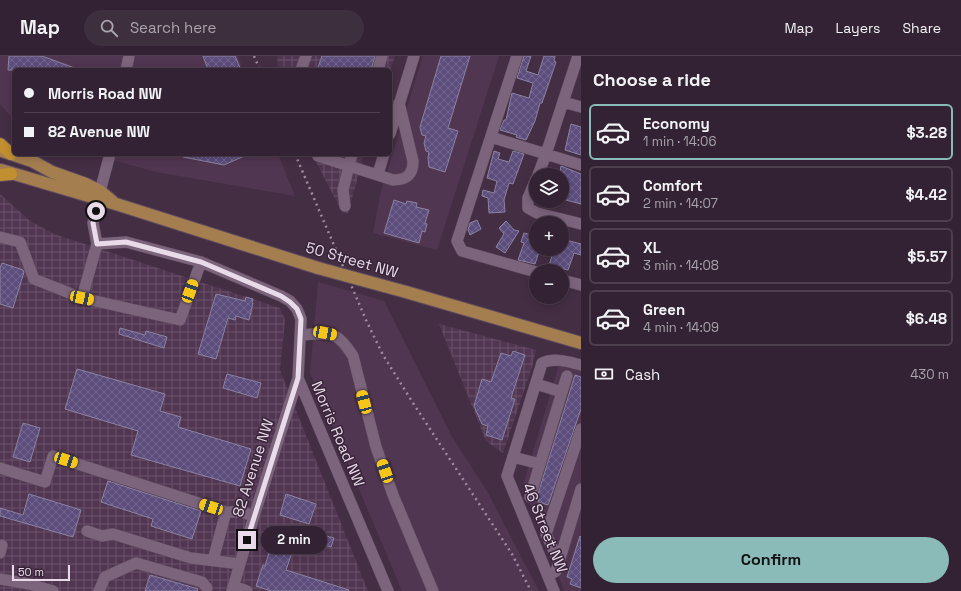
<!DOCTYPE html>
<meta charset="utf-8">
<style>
body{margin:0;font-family:"Space Grotesk",sans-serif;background:#3e2f3f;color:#f1f3f6;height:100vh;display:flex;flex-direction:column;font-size:15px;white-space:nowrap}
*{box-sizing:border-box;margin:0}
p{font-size:13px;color:#a9a4ac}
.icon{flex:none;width:22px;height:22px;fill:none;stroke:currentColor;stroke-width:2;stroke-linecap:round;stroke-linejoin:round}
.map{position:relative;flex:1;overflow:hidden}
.drawer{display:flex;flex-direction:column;background:#323;width:380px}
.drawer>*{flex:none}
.hud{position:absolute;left:12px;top:12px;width:380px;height:88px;border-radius:6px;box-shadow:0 2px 10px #0003,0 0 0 1px #4e3f4e;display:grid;align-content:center;height:88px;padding:0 12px;background:#323}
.buttons{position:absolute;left:529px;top:112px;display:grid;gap:8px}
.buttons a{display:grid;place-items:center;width:40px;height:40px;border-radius:50%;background:#323;box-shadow:0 2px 10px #0003,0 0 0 1px #4e3f4e;font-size:20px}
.scale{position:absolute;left:12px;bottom:10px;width:58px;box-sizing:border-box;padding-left:4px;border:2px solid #e9dbe9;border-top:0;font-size:11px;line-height:14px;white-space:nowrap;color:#e9dbe9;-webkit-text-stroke:3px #39243a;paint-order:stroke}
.end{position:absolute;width:18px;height:18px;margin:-9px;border:5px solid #e9dbe9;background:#111;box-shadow:0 0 0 2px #111}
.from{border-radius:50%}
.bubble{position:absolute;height:28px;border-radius:14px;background:#323;box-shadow:0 2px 10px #0003,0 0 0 1px #4e3f4e;font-size:13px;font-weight:800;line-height:28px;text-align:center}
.car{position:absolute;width:12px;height:24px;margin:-12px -6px;border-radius:5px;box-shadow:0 0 3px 1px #0007;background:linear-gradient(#f5c518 24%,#345 0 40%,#f5c518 0 76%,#345 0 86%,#f5c518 0)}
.hud b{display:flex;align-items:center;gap:14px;height:38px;font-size:15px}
.hud b+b{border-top:1px solid #4e3f4e}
.hud i{width:10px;height:10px;background:#f1f3f6}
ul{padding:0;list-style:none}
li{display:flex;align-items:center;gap:12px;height:56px;margin:0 8px 6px;padding:0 4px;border:2px solid #4e3f4e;border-radius:6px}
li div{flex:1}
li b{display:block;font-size:15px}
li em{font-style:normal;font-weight:800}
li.active{border-color:#8bbbb9}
li>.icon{width:36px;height:36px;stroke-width:1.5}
h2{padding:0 12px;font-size:18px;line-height:48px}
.pay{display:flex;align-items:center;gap:10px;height:44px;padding:0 12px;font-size:15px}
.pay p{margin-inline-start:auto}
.button{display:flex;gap:8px;margin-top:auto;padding:8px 12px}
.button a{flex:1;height:46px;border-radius:24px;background:#8bbbb9;color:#111;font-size:16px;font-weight:800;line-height:46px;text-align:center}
header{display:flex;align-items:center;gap:24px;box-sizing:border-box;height:56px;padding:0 20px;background:#323;border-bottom:1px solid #4e3f4e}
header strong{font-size:19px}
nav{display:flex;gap:22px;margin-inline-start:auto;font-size:14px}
.search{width:280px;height:36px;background:#3e2f3f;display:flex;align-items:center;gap:10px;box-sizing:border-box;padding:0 14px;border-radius:22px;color:#a9a4ac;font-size:15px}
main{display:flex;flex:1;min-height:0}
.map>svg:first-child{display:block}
</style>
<header>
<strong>Map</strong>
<div class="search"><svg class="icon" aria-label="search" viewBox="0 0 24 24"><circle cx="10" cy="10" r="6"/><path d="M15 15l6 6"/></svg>Search here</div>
<nav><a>Map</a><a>Layers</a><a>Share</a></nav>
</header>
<main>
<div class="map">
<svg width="581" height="535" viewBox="0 0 581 535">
<defs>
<pattern id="industrial-grid" width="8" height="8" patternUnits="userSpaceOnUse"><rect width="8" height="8" fill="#513651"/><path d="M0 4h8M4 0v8" fill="none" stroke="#6a526a"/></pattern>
<pattern id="building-cross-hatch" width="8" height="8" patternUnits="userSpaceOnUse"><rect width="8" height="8" fill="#5c4d7d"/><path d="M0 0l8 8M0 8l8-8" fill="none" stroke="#73668f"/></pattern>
</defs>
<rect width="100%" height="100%" fill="#442e44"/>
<path fill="#513651" d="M0,0H238L243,14H14V64L0,48Z
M423,0H499L437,194L373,177L381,135Z
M90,98H278L295,140L156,116Z
M318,226L384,245L451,379L488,437L539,535H402L310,317Z
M559,309L581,315V535H564L523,429Z"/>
<path fill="url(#industrial-grid)" d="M277,0H395L390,15L278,14Z
M312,98H364L348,157L342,156Z
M0,138L29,164L54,178L280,252L285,264L280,314L368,535H0Z
M439,268L536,294L532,311L503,397L486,385Z"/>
<path fill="url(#building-cross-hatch)" stroke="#8b83a2" d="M9,0H42L80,14H8Z
M203,0H235L241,14H206L207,11Z
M322,0H375L371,14H317Z
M441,0H470L448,72L458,75L445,116L429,111L428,101L429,96L426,95L424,87L426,80L422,79L420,71Z
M524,0H531L526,15L538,19L544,0H555L554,5L556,6L542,47H540L535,65L526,84L516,81L517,79L500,74L504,64H506L512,37L529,42L533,27L517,22Z
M571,68L581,71V99L565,94Z
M494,95L500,97L498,103L509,106L513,95L524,98L513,128L509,127L504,144L505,156L489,157L488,142L482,140L483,134L494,137L497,125L487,122Z
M184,98H249L224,109L183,101Z
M561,110L581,118V148L562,143V116H560Z
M394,144L406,148L407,145L417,147L416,151L429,154L425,167L427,168L425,176L422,175L419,187L384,177Z
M477,164L481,173L470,179L468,174L470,167Z
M506,165L514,174L519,175L505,197L496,191L504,178L499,172Z
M524,177L536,180V193H562V183L581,188V199L574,197L568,214L549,209L552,200L539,196L535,208L518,204L524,187L521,186Z
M2,207L23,214L24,216L13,252L0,248V212Z
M216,238L245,245L246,241L253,243L252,247H253L249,264L236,260L235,264L228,262L216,303L198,298Z
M120,272L145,279L146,275L167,281L164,292L119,278Z
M513,295L525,299L511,342L515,343L502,384L486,379L488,370L482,368L474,350L482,323L491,326L501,297L511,300Z
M77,313L165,338L160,355L181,361L178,371L251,393L240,430L131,399L138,375L65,353Z
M227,318L261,327L257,342L223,332Z
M575,319L581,321V353L548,449L538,446L539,442L537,441Z
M23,367L40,372L30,406L13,401Z
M108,425L201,455L192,483L151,470L153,463L101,446Z
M29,438L81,454L73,481L0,460V452L23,459Z
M286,438L316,448L309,468L280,459Z
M319,478L334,482L331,491L317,487Z
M580,480L581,481V532L570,528L572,523L567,521Z
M272,487L293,493L286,514L349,534L348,535H271L256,530L263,509L265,510Z
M150,519L198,533L197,535H145Z"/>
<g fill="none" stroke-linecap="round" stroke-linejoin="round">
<defs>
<path id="minor" d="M517,0L457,185L462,195L536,216
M126,14L129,0
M301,14L306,0
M378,14L382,0
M563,46L581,51
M390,78L414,0
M491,81L581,109
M110,98L98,143L93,167L97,188L126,186L201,206L281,240L290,245L297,253L301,263L298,322L388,535
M318,98V100L393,124C406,124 413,119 413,105L399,47
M378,118L384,98
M538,119L546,98L578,0
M536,123L528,142V152L537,157L581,168
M345,150L343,134L352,98
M0,181L20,186L34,223L82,242L180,264L201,206
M562,224L581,229
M82,242L97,188
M301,279C330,277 336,273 353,300L376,391L393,439L433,535
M562,336L567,320
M513,401L540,408
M0,412L45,426L53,400L226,456H241L254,460
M530,441L562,336L536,328
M87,475L102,480L113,478L191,502L240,508
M0,497L2,489
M213,504L226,456
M559,506L581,433
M548,520L556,515L559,506L546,478L581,373
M0,523L29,528L53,535
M233,530L247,535
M99,535L105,521L136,507L202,526L207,532
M232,535L254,460L298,322
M554,535L507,420L542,307C554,301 569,306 581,309"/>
<path id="major" d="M2,95L32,105L52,116L86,128L100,135L112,145
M1,114L116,148L318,212
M406,236L581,287"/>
<path id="highway" d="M0,88L11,98
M0,119L11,118"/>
</defs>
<use href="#minor" stroke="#5f4d5f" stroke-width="12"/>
<use href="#major" stroke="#5f4d5f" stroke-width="14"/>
<use href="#highway" stroke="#5f4d5f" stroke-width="14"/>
<use href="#minor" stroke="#7c647d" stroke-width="11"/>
<use href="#major" stroke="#a57e4f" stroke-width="12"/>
<use href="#highway" stroke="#c18f30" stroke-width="12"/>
<path stroke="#9e8c9e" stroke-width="2.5" stroke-dasharray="2 4" stroke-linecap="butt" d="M254,0L260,14
M295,98L366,264L383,299L413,347L512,498L531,535"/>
<defs>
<path id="major-bridge" d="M318,212L406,236"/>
</defs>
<use href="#major-bridge" stroke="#5f4d5f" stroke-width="14" stroke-linecap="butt"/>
<use href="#major-bridge" stroke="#a57e4f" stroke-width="12"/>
</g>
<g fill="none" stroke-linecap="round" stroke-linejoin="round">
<path stroke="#e9dbe9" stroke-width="5" d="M96,155L93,167L97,188L126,186L201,206L281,240L290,246L297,253L301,263L298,322L247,484"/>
</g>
<g text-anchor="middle" stroke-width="3" stroke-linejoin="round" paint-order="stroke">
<g font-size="15" fill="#e9dbe9" stroke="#39243a">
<text transform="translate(352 204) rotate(16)" y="5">50 Street NW</text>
<text transform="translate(338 378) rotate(67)" y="5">Morris Road NW</text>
<text transform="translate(253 412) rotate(-72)" y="5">82 Avenue NW</text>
<text transform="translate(545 472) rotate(68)" y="5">46 Street NW</text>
</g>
</g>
</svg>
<div class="buttons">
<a><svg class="icon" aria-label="layers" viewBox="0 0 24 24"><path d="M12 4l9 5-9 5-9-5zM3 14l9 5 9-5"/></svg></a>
<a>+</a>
<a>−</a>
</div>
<div class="scale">50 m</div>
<i class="end from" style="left:96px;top:155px"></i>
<i class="end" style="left:247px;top:484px"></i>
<div class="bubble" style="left:261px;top:470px;width:66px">2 min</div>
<i class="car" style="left:190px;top:235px;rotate:20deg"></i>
<i class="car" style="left:82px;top:242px;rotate:102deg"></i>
<i class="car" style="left:325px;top:277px;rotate:101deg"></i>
<i class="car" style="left:364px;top:346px;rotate:345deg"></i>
<i class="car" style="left:66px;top:404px;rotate:108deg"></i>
<i class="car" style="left:385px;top:415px;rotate:341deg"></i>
<i class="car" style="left:211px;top:451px;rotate:288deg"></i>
<div class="hud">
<b><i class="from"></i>Morris Road NW</b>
<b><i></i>82 Avenue NW</b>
</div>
</div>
<section class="drawer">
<h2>Choose a ride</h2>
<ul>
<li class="active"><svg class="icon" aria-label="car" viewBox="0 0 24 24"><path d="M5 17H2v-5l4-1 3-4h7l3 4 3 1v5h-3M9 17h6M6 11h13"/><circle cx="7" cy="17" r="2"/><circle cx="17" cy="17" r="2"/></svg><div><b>Economy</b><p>1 min · 14:06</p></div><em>$3.28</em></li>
<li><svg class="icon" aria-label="car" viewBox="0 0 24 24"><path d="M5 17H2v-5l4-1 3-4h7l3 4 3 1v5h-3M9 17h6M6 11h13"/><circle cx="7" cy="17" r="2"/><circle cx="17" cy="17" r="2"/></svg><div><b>Comfort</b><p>2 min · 14:07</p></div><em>$4.42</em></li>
<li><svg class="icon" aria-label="car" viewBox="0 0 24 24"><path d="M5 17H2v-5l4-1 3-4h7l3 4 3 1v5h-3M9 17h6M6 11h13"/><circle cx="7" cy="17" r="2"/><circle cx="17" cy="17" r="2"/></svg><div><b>XL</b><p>3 min · 14:08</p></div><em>$5.57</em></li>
<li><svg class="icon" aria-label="car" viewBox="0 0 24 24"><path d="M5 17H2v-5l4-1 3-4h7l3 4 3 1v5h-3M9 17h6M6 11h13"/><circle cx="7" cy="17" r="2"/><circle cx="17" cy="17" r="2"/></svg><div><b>Green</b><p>4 min · 14:09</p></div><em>$6.48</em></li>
</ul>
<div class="pay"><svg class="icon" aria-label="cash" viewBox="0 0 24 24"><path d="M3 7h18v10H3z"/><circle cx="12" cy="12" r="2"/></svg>Cash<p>430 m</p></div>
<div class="button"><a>Confirm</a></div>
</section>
</main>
